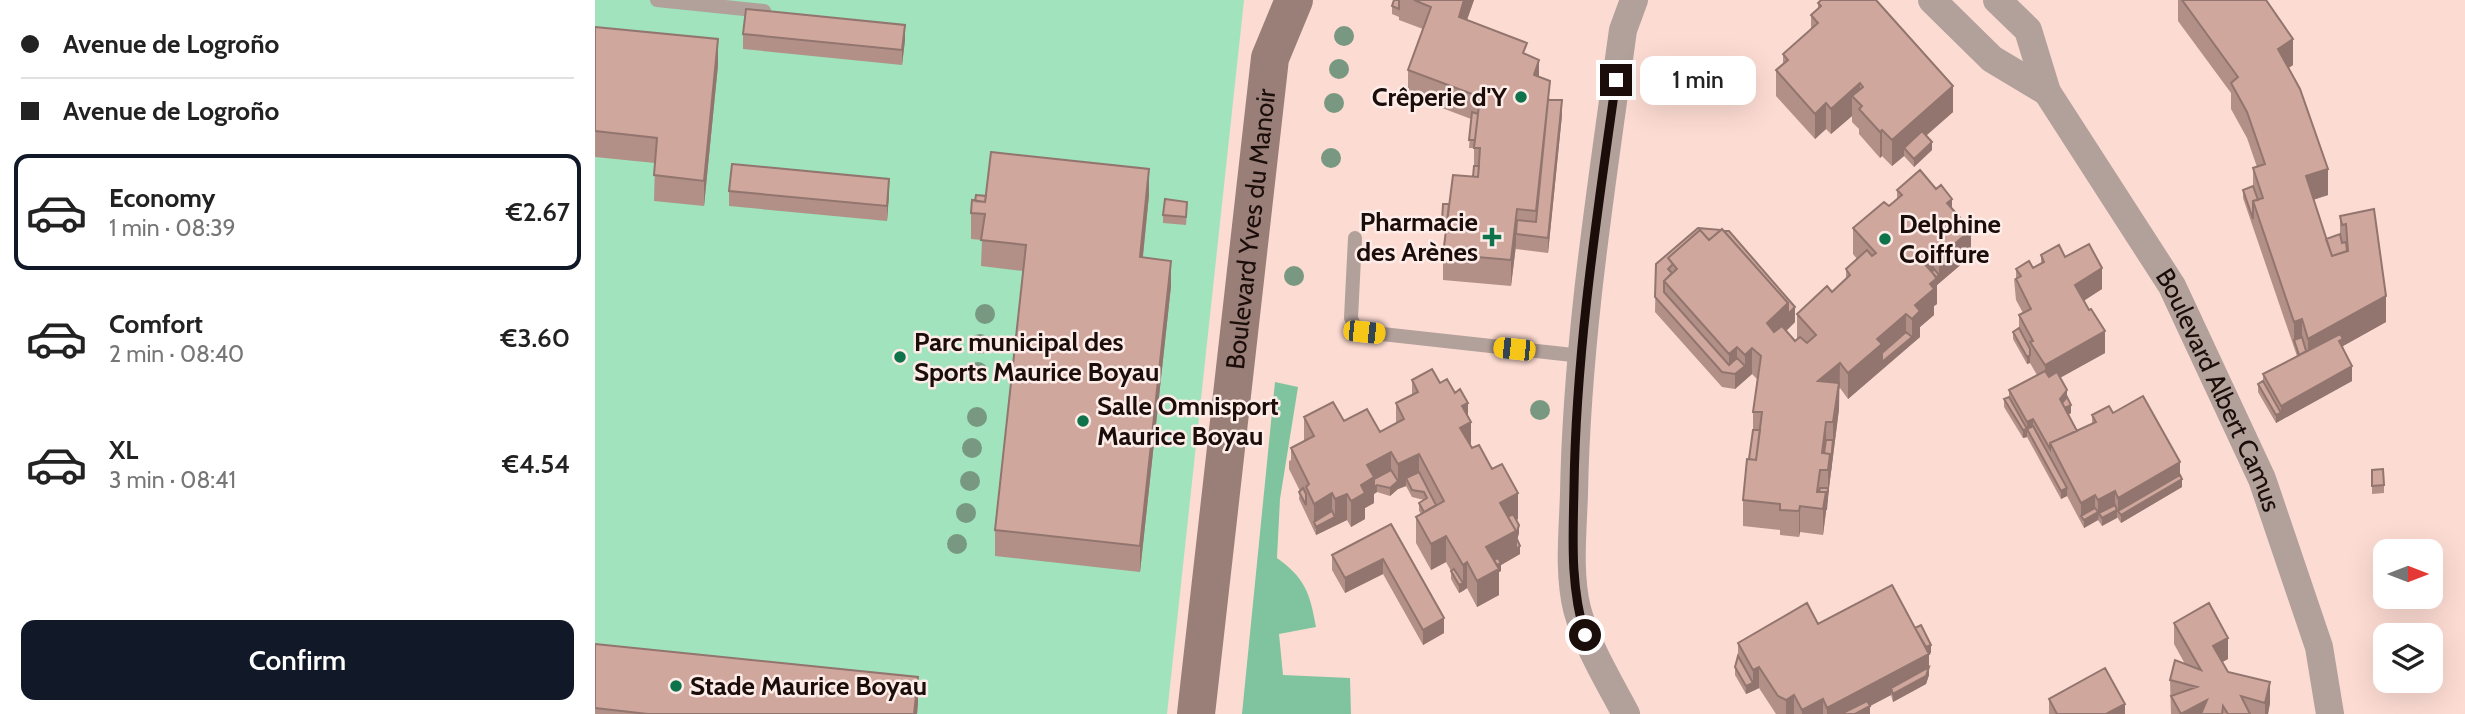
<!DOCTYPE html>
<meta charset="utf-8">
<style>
body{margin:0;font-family:Cabin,sans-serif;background:#f2f2f2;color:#222;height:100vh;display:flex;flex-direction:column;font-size:26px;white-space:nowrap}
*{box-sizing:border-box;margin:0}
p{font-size:23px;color:#767676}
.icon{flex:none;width:38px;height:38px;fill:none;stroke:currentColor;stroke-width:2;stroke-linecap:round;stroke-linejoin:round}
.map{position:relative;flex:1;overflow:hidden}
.drawer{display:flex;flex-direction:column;background:#fff;width:595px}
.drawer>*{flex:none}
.banner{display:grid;align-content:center;height:154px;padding:0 21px;background:#fff}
.needle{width:46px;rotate:90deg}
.controls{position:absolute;left:1778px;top:539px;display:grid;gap:14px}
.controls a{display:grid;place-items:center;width:70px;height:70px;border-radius:14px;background:#fff;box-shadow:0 7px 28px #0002;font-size:35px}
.end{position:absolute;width:32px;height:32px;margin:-16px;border:9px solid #1b0d0a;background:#fff;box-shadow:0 0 0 4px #fff}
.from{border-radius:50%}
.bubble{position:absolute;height:49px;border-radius:14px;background:#fff;box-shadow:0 7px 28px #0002;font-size:23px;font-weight:600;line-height:49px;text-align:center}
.car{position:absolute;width:21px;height:42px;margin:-21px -10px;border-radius:9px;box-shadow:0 0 5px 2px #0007;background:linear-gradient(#f5c518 24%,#345 0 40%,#f5c518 0 76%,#345 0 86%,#f5c518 0)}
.banner b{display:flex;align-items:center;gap:24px;height:66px;font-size:26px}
.banner b+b{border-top:2px solid #e0e0e0}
.banner i{width:18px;height:18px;background:#222}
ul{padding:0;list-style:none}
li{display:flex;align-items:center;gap:21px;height:116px;margin:0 14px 10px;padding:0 7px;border:4px solid transparent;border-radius:14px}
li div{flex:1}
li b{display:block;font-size:26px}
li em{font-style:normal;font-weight:600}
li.active{border-color:#111827}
li>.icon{width:63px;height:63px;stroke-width:1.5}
.primary-button{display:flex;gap:14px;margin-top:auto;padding:14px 21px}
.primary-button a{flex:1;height:80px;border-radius:14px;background:#111827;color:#fff;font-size:28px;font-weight:600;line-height:80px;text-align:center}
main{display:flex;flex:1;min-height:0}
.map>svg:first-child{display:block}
</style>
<main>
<section class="drawer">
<div class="banner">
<b><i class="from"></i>Avenue de Logroño</b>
<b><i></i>Avenue de Logroño</b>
</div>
<ul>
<li class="active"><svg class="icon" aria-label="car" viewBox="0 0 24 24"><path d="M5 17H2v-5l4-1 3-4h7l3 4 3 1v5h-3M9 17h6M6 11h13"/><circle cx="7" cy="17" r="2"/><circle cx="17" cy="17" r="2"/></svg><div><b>Economy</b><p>1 min · 08:39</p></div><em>€2.67</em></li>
<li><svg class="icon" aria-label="car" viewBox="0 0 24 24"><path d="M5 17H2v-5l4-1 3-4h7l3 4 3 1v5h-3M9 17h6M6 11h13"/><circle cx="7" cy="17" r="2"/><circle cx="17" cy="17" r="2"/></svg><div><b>Comfort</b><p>2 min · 08:40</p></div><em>€3.60</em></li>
<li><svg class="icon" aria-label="car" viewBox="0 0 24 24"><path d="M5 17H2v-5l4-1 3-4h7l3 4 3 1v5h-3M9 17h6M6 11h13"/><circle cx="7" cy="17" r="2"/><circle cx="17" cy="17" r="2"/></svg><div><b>XL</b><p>3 min · 08:41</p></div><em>€4.54</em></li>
</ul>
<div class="primary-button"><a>Confirm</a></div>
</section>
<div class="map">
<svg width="1870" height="714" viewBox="0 0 1870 714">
<rect width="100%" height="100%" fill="#fcdbd2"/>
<path fill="#a0e3bd" d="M0,0H649L572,714H0Z"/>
<path fill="#7fc49e" d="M680,382L703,387L685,499L682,558C710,578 715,593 721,627L684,634L688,675L755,678L756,714H647Z"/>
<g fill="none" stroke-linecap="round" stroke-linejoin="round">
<path stroke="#b2a09b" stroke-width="14" d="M62,0L169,11
M760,238L756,318L760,327L769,332L987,356"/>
<g stroke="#b2a09b" stroke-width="28">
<path d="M1337,0L1397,59L1452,92"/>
<path id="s1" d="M1402,0L1433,30L1452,92L1577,286L1667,479L1724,647L1735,714"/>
<path d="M1031,714C1013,680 992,646 982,609C973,572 978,530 979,493C982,337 1007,183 1028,30L1039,0"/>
</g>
<path stroke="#997f78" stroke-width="38" id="s2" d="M601,714L675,58L699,0"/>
</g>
<g fill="#789881">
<circle cx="749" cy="36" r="10"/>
<circle cx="744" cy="69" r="10"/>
<circle cx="739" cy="103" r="10"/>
<circle cx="736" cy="158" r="10"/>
<circle cx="699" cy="276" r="10"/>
<circle cx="390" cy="314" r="10"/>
<circle cx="385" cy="344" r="10"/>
<circle cx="383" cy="372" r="10"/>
<circle cx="945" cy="410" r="10"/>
<circle cx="382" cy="417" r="10"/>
<circle cx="377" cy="448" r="10"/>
<circle cx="375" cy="481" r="10"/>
<circle cx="371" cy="513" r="10"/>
<circle cx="362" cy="544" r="10"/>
</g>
<path fill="#b29087" d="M799,0H879L872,20L932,55L944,77L955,100L967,115L953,253L921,249V245L916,286L848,280V254L851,228H847L848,204H854L878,177L879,166V148H874L876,119L813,95V70L828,29L804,20V17L797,14V6Z
M1583,0H1671L1698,65L1693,68L1733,195L1718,200L1731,239L1745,235V216L1779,209L1791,322L1748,346L1757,381L1681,423L1663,392V384L1668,381V374L1702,356L1648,198V190L1658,186V168L1662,167L1652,138L1636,109V93L1583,21Z
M1223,3L1358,112L1331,136L1337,150L1319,167L1309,156L1297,166L1287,156L1285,158L1264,134V129L1257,122V116L1236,134L1231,129L1220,139L1181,96V70L1188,64V54L1216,29V15L1223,8Z
M0,27L123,65L109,206L59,201L60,163L0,157Z
M148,34L310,40L307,65L148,49Z
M1302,190L1357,208L1376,256L1342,285V304L1339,306V315L1325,327V337L1253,399L1245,388L1244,389V409L1228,535L1205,532L1204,537L1185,535V530L1148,526V500L1158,430V412L1162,379L1157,374L1140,389L1127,387L1060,312L1061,264L1129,231L1200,322L1191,331L1200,341L1202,339V314L1237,292L1251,279V269L1262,259L1258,254V228L1294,206L1302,199Z
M134,191L294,194L292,221L134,206Z
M554,195L548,257L576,286L545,572L400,556V530L428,271L386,266L387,240L376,239V213L380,201L391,196Z
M592,209L591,225L568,223V215Z
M1446,255L1470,257L1507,289L1489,300L1510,353L1465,378L1476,413L1473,415L1482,431L1497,424V415L1518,413L1585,475L1587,487L1526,523L1522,517L1507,526L1503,520L1489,528L1472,496L1466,499L1432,437L1428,438L1409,407V399L1414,397V390L1442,375L1435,363L1432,364L1418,339V332L1424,328V315L1428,313L1421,300L1419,279L1421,278V269L1438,268L1446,264Z
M817,380L845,383L873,417L876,446L923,519L922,520L924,533L922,540L925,554L906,565V571L904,572V595L882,607L872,588L864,593L856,579V571L851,562L836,570L821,543V517L826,514L824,511V503L829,500L817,497L811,486L803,489L795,496L782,492L779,494V503L770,508V519L756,527L752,520L721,535L704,499L705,491L694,469V461L696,460V448L709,441V417L749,421L785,432L801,423V403L817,395Z
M1777,470L1789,485V493L1777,494Z
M796,524L849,633L828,645L788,574L750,593L737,570V555Z
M1579,623L1633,659L1627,662L1633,672L1675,703L1673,714H1576L1575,680L1590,664L1579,644Z
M1223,624L1320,628L1336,653L1334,654V675L1331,684L1298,702L1296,695L1275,706V714H1181L1164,688L1151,694L1140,675V667L1143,656V643Z
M0,644L323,702L322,714H0Z
M1454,699L1530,714H1454Z"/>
<path fill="#91756e" d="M869,0H879L864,42V17Z
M310,25V40L307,65V50Z
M123,39V65L109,206V181Z
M1698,39V65L1683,75V49Z
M944,60V86L939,75Z
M1265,83V104L1257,96V116L1236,134V109Z
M1358,86V112L1312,152L1309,148V156L1297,166V140Z
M967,100V115L953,253V238Z
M1231,103V129L1220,139V114Z
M1287,130V156L1285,158V132Z
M1337,142V150L1319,167V159Z
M554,169V195L545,283V257Z
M1733,169V195L1711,202V176Z
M294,179V194L292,221V206Z
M1357,199V225L1352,203Z
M922,209V234H921V245L916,286V260Z
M1376,230V256L1342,285V304L1339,306V315L1325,327V337L1253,399V373L1282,339L1311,314V339L1317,337V319L1320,305L1333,285L1344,275V257Z
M1339,251V277L1328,262Z
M576,261V286L545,572V546Z
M1507,268V289L1484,304L1480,285Z
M1791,296V322L1748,346V354L1713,365V339Z
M1193,303V329L1175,345L1172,323Z
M1200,307V322L1193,329V314Z
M1707,319V345L1699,340V348V322Z
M1510,331V353L1450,386V365Z
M1142,347V372L1150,366V355L1157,348V374L1140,389V374L1134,373V354Z
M1435,355V363L1432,364V357Z
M1245,363L1244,409L1228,535V509L1231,492L1233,488V470L1238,440V422L1223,381Z
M1757,366V381L1681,423V415L1686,413V406Z
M1472,390V405H1476V413L1466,418L1465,399Z
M873,403V424L876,422V448L865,428L867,406Z
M1438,419V434L1432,429V422Z
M1231,422V448L1227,470V453Z
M1432,429V437L1428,438V430Z
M796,452V478L782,485V492L779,494V503L770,508V519L756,527V501L766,485L772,465Z
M824,454V480L811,478V486L803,489L795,496V488L803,481V464Z
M1585,462V480L1587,479V487L1526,523V515L1523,511V498Z
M1472,488V496L1466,499V491Z
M1520,491V511L1522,510V518L1507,526V518L1504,513L1503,521V500Z
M737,493V519L740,517V499L752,494V520L721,535V527L719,522V530V504Z
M923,493V519L908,527L905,503Z
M1500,495V514L1503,512V520L1489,528V520L1486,516V524V503Z
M1205,506V532L1204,537V511Z
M924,525V533L921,543L925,546V554L906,565V571L904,572V595L882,607V581L891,547Z
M851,536V562L836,570V544Z
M788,559V574L750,593V578Z
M872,562V588L868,591V565Z
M868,583V591L864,593V585Z
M849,618V633L828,645V630Z
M1633,638V659L1618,667V646Z
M1336,645V653L1325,658V650Z
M1334,654V675L1331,684L1298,702V694L1296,688V695L1275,706V714H1232V708Z
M1164,667V688L1158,691V670Z
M323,677V702L322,714H319Z
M1675,682V703L1673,714H1670V703Z
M1158,683V691L1151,694V686Z
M1199,695V714H1191V700Z
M1228,699V714H1207V710Z
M1612,700V714H1586Z
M1530,704V714H1511Z"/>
<path fill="#cfa79d" stroke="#91756e" stroke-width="2" d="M799,0H804V9L797,6Z
M819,0H869L864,17L932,43L928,53L944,60L939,75L955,81L941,211L922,209L916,260L848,254L858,175L883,177L885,148H879L885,97L813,70L836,7Z
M1226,0H1281L1358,86L1297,140L1287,130L1285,132L1264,109L1267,106L1257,96L1268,87L1265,83L1236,109L1231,103L1220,114L1181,70L1193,60L1188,54L1223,23L1216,15L1226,6L1223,3Z
M1587,0H1671L1698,39L1683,49L1705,89L1733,169L1711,176L1737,256L1753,251L1751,224L1747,225L1745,216L1779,209L1791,296L1713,339L1707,319L1699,322L1658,201L1668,198L1658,168L1670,164L1652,112L1636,83L1643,77Z
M151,9L310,25L307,50L148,34Z
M0,27L123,39L109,181L59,175L62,138L0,131Z
M953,100H967L953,238L921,234L922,220L941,222Z
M877,112L883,114L880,140H874Z
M1327,131L1337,142L1319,159L1309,148Z
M396,152L554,169L545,257L576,261L545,546L400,530L431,245L386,240L390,214L376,213L377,200L390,202Z
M137,164L294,179L292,206L134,191Z
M879,166H884L883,177H878Z
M1325,170L1341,189L1346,185L1357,199L1352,203L1376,230L1344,257L1339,251L1328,262L1342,278L1335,284L1339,289L1320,305L1325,311L1317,319L1311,314L1282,339L1287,344L1253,373L1245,363L1223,381L1244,383L1238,422H1231L1227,453L1235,454L1233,470H1225L1222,492H1231L1228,509L1205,506L1204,511L1185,510V504L1148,500L1152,459L1161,460L1167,412H1158L1166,356L1157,348L1150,355L1142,347L1134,354L1069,281L1082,269L1073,258L1105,230L1114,240L1127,229L1193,303L1172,323L1179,332L1187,326L1200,341L1205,337L1212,343L1221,335L1202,314L1232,286L1237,292L1255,275L1251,269L1272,250L1277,256L1281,253L1258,228L1289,202L1294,206L1307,195L1302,190Z
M1658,186L1663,200L1658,201V219L1648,190Z
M381,195L391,196L390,202L380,201Z
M570,199L592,202L591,217L568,215Z
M848,204H854L852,221H847Z
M1103,228L1126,230L1114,240L1105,230L1073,258L1078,264L1073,269L1077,273L1069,281V292L1134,365L1142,358L1150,366L1140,374L1127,372L1060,297L1061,264Z
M1129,231H1134L1200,307L1193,314V303Z
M1745,234L1747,243L1751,242L1752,251L1737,256L1731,239Z
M1494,244L1507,268L1480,285L1494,310L1496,309L1510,331L1450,365L1435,342L1438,341L1424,315L1436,309L1421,279L1426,276L1421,269L1434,261L1438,268L1449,262L1446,255L1464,245L1470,257Z
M1339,269L1344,275L1341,278L1337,272Z
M1424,328L1435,349V355L1432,357L1418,332Z
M1311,332L1317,337L1287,362V353Z
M1745,334L1748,339L1744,341L1757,366L1686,406L1668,374Z
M1707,337L1711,351L1704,355L1699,340Z
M837,369L845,383L852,379L860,393L865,389L873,403L867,406L876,422L865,428L877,448L884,445L897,469L907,464L923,493L905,503L921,531L891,547L904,569L882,581L872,562L868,565L851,536L836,544L821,517L849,501L824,454L803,464L796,452L772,465L779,477L766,485L770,493L756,501L752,494L740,499L737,493L719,504L711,487L714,484L696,448L719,436L709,417L738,402L749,421L772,409L785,432L809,419L801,403L823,392L817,380Z
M1450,371L1454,377L1462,372L1472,390L1465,399L1482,431L1455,443V449L1438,419L1432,422L1414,390Z
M1668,381L1686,413L1681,415L1663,384Z
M1548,396L1585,462L1523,498L1520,491L1503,500L1500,495L1486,503L1455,443L1501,422L1497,415L1514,406L1518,413Z
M1414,397L1432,429L1428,430L1409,399Z
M1472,397L1476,405L1470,408L1467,403Z
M1438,426L1472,488L1466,491L1432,429Z
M1158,430H1165L1161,460L1154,459Z
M1231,440H1238L1235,472V454L1229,453Z
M1788,469L1789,485L1777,486V470Z
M796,470L803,481L795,488L782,485L779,487V479Z
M824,472L841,505L829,512L824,503L832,498L829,492L817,490L811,478Z
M1585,475L1587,479L1526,515L1523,511Z
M708,488L711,494V505L704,492Z
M1225,488H1233L1231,510V492H1224Z
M1520,505L1522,510L1507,518L1504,513Z
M1500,508L1503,512L1489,520L1486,516Z
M737,511L740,517L721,527L719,522Z
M918,514L924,525L921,535V531L913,517Z
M796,524L849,618L828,630L788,559L750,578L737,555Z
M921,537L925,546L921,549Z
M903,558L906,563L902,565L899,560Z
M859,569L868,583L864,585L856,571Z
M1297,585L1334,654L1232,708L1228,699L1207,710L1199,695L1191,700L1183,696L1164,667L1158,670L1143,643L1212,603L1223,624Z
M1614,603L1633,638L1618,646L1633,672L1675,682L1670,703L1646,696L1655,714H1633L1628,706L1627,714H1606L1612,700L1586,714L1576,696L1602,687L1575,680L1580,660L1606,670L1579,623Z
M1326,625L1336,645L1331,647L1320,628Z
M0,644L323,677L319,714H53L0,708Z
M1143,656L1158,683L1151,686L1140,667Z
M1334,667L1331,676L1298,694L1296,688Z
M1510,668L1530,704L1511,714H1462L1454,699Z
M1272,701L1275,706L1260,714H1246Z"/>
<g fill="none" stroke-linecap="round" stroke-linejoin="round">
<path stroke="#1b0d0a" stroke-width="9" d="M990,635C975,586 978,538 979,487C981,351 1002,215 1021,80"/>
</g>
<g fill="#0e734a" stroke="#fdece8" stroke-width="2.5">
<circle cx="926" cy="97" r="7"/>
<path d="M893.5 226.5h7v7h7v7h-7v7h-7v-7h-7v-7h7z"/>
<circle cx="1290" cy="239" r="7"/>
<circle cx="305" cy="357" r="7"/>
<circle cx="488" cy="421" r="7"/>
<circle cx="81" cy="686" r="7"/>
</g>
<g text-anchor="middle" stroke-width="5" stroke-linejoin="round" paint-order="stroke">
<g font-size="26" font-weight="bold" fill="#1b0d0a" stroke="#fdece8" text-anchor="start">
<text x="912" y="106" text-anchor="end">Crêperie d'Y</text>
<text x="883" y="231" text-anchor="end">Pharmacie<tspan x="883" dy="30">des Arènes</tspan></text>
<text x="1304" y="233">Delphine<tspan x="1304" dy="30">Coiffure</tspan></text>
<text x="319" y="351">Parc municipal des<tspan x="319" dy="30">Sports Maurice Boyau</tspan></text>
<text x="502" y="415">Salle Omnisport<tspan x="502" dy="30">Maurice Boyau</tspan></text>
<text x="95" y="695">Stade Maurice Boyau</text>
</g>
<g font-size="26" fill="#1b0d0a" stroke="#fdece8">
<text dy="9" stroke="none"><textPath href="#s2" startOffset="488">Boulevard Yves du Manoir</textPath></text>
<text dy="9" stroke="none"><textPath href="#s1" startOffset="453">Boulevard Albert Camus</textPath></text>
</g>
</g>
</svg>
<div class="controls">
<a><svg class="needle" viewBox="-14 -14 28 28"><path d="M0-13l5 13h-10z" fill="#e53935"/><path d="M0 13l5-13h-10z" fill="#767676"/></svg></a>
<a><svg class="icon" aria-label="layers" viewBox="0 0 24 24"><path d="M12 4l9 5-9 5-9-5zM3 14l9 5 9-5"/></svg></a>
</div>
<i class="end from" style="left:990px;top:635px"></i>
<i class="end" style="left:1021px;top:80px"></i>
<div class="bubble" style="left:1045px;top:56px;width:116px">1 min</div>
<i class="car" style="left:769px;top:332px;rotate:96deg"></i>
<i class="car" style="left:919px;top:349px;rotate:276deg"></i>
</div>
</main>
